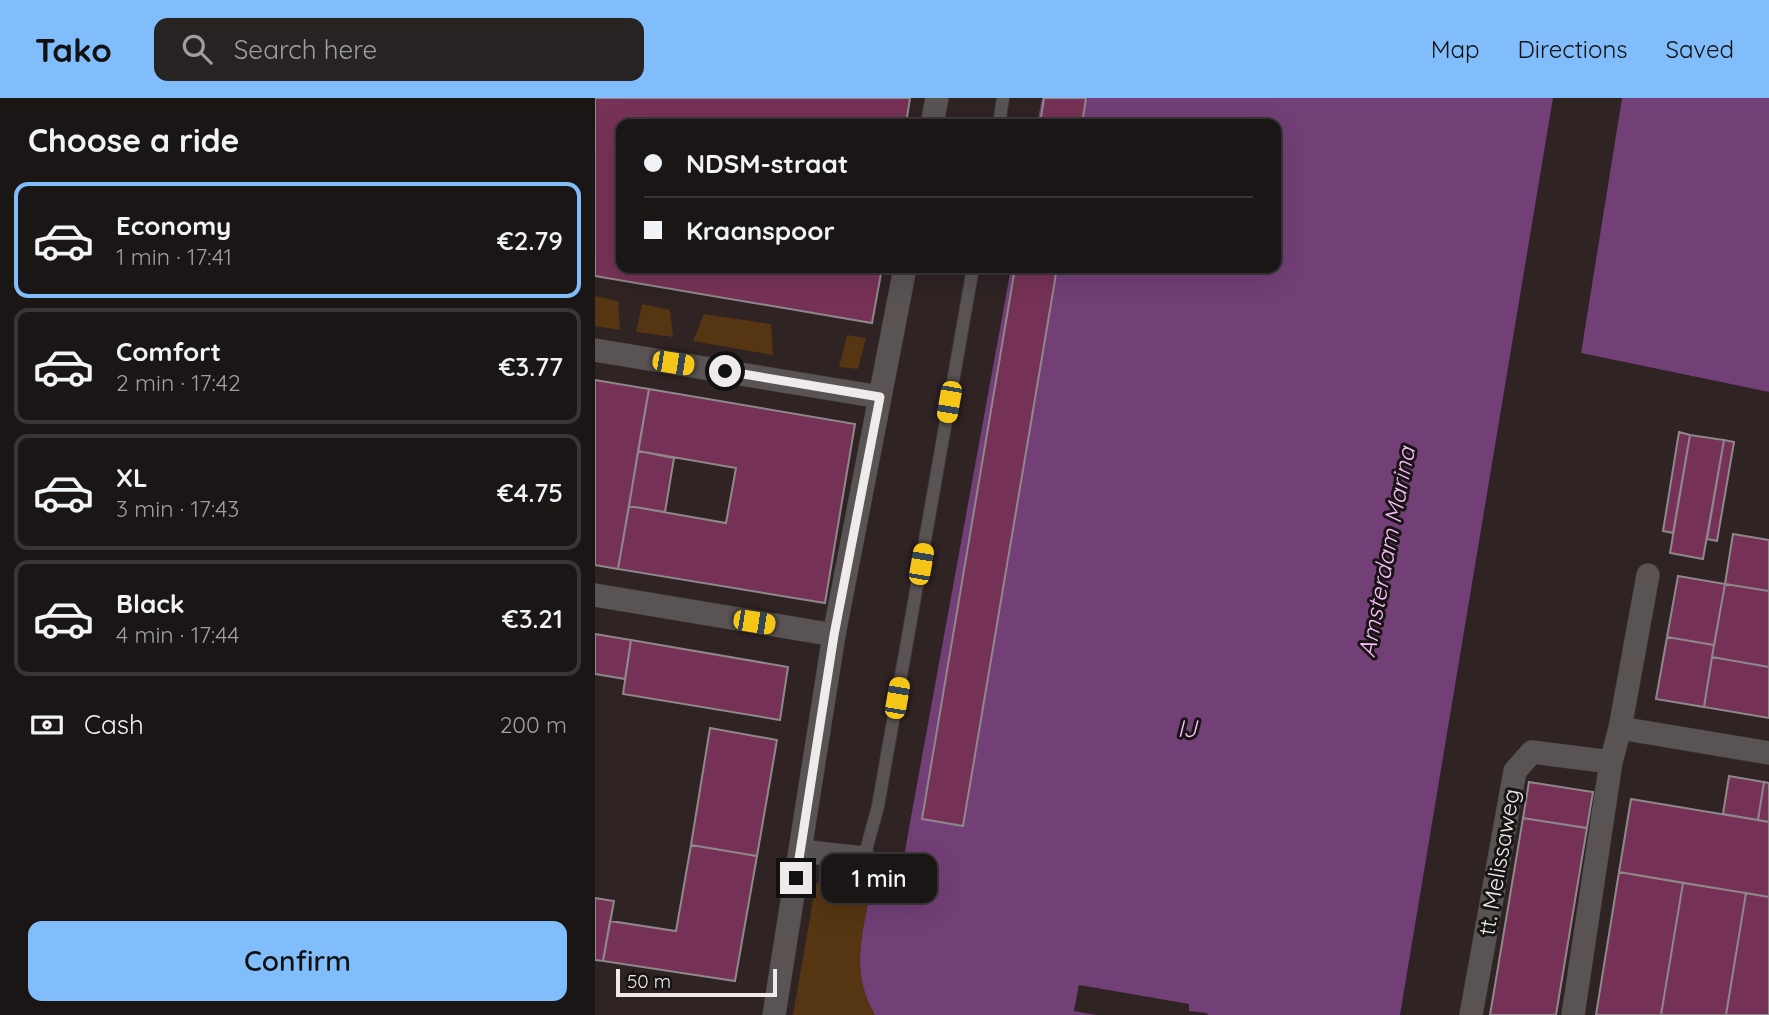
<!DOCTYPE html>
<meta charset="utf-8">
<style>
body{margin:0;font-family:Quicksand,sans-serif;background:#272323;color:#f1f3f6;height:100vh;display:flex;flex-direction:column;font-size:26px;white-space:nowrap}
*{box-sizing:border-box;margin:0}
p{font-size:23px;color:#9f9fa1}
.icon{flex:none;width:38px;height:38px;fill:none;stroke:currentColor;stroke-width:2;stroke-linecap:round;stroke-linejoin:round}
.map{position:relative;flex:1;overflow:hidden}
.drawer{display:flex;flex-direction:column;background:#1a1616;width:595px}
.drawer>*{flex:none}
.banner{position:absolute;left:21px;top:21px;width:665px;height:154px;border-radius:14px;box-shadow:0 7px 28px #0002,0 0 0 2px #383535;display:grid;align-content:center;height:154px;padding:0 28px;background:#1a1616}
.scale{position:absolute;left:21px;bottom:18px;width:161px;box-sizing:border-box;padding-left:7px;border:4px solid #efebeb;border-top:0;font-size:19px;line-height:24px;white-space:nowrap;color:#efebeb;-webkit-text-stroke:5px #191414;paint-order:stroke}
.end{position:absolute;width:32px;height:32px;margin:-16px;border:9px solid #efebeb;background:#111;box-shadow:0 0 0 4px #111}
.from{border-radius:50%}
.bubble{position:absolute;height:49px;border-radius:14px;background:#1a1616;box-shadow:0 7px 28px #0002,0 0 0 2px #383535;font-size:23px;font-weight:600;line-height:49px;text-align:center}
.car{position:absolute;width:21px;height:42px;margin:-21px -10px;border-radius:9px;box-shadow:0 0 5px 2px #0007;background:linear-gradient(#f5c518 24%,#345 0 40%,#f5c518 0 76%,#345 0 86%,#f5c518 0)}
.banner b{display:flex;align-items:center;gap:24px;height:66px;font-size:26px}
.banner b+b{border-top:2px solid #383535}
.banner i{width:18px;height:18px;background:#f1f3f6}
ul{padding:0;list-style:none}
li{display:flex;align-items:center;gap:21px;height:116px;margin:0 14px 10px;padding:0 14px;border:4px solid #383535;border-radius:14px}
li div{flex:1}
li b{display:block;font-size:26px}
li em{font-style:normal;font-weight:600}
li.on{border-color:#80bdfa}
li>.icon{width:63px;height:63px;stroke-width:1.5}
h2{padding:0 28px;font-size:32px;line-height:84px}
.pay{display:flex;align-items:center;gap:18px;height:77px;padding:0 28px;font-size:26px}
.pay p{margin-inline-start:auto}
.action{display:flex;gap:14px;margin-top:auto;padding:14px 28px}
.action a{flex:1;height:80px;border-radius:14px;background:#80bdfa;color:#111;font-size:28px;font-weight:600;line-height:80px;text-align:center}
header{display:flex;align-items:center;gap:42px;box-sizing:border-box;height:98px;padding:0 35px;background:#80bdfa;color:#111}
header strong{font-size:33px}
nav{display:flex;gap:38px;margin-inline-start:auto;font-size:24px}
.search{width:490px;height:63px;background:#272323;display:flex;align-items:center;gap:18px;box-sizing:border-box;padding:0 24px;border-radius:14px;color:#9f9fa1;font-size:26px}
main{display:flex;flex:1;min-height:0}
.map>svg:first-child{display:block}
</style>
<header>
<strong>Tako</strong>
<div class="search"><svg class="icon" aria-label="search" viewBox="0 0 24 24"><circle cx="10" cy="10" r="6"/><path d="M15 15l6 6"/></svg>Search here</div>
<nav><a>Map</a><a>Directions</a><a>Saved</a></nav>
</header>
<main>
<section class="drawer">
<h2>Choose a ride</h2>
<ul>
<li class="on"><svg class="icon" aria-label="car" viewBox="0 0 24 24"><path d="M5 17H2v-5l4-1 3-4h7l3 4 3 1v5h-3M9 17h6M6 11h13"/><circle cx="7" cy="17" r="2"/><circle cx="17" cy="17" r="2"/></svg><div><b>Economy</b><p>1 min · 17:41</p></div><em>€2.79</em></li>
<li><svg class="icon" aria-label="car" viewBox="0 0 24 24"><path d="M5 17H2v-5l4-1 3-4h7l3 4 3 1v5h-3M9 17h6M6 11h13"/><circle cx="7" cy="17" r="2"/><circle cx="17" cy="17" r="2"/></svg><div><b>Comfort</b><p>2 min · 17:42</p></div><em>€3.77</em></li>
<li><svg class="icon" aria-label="car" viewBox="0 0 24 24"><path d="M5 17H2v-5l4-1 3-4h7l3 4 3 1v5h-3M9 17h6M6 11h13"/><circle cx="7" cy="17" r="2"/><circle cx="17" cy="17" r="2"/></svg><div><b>XL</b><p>3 min · 17:43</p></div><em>€4.75</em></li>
<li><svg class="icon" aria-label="car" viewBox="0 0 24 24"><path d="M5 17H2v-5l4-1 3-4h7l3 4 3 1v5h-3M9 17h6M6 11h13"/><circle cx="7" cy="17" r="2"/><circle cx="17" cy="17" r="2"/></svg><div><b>Black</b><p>4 min · 17:44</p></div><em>€3.21</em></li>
</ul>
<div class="pay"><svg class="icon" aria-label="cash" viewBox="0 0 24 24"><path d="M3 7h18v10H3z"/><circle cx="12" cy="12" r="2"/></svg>Cash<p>200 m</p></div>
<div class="action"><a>Confirm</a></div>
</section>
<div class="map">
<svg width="1174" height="917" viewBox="0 0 1174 917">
<rect width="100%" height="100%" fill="#221d1d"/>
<path fill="#2f2324" d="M0,0H491L487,26H26V170H462L311,801L275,795L264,867L266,887L280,917H0Z
M958,0H1027L986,255L1174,294V917H805Z
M484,887L595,906L613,915V917H501L479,913Z"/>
<path fill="#553512" d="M0,198L23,203L25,232L0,228Z
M47,206L75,212L78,239L41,234Z
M109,216L176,226L178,257L98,243Z
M252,237L271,240L263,271L244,269Z
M221,785L275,794C267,840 255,874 280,917H198Z"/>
<path fill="#723f76" d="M447,0H958L805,917H613L612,915L594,913V906L484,887L479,913L501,917H280C255,874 267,840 275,794L311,800L305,782L316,719L416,170H681V26H442Z
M1027,0H1174V294L986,255Z"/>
<path fill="#763256" stroke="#8e888b" stroke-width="2" d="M0,0H315L311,26H26V170H287L277,225L0,178Z
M449,0H491L487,26H445Z
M420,170H462L368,728L327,721Z
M0,282L54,291L23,471L0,467Z
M54,291L260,326L230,505L23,471L34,408L131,425L141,370L43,353Z
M1084,334L1095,337L1078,435L1068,433Z
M1095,337L1129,342L1108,461L1075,455Z
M1129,342L1139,344L1122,443L1112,441Z
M43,353L79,360L70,414L34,408Z
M1138,436L1174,442V493L1130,486Z
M1083,478L1130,486L1119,547L1072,539Z
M1130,486L1174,493V569L1117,559Z
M0,536L36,542L30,581L0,576Z
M1072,539L1119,547L1109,609L1061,601Z
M36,542L193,569L185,622L28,596Z
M1117,559L1174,569V620L1109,609Z
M115,630L182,642L162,758L96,747Z
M1134,678L1169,684L1163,722L1128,716Z
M934,684L998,694L992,730L928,720Z
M1169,684L1174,685V724L1163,722Z
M1036,701L1174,724V799L1024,774Z
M928,720L992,730L961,917H895Z
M96,747L162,758L140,883L8,863L15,823L81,833Z
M1024,774L1088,785L1066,917H1001Z
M1088,785L1151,795L1131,917H1066Z
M1151,795L1174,799V917H1131Z
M0,800L19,803L8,863L0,862Z"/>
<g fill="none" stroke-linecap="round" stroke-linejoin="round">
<defs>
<path id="lane" d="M404,26L408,0
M269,760L283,708L378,170"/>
<path id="street" d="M337,26L342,0
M0,252L285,299
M0,497L239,537
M1025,630L1174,655
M205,753L269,760
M179,917L239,537L310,170
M876,917L920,673L937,654L1016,664
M978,917L1016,664L1025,630L1053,477"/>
</defs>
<use href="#lane" stroke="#3d393a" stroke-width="14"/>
<use href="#street" stroke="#3d393a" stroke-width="24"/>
<use href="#lane" stroke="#595354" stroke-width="12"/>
<use href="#street" stroke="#595354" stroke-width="23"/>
</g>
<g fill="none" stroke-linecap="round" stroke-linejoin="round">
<path stroke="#efebeb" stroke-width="9" d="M130,273L285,299L239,537L201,780"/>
</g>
<g text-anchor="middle" stroke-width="6" stroke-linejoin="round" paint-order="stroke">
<g font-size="23" fill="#efebeb" stroke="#191414">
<text transform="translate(904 764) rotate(-80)" y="8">tt. Melissaweg</text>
</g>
<g font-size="24" font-style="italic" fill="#f9bcfc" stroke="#191414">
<text transform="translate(792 454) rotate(-79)" y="8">Amsterdam Marina</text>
<text x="592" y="639">IJ</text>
</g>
</g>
</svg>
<div class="scale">50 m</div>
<i class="end from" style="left:130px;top:273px"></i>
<i class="end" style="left:201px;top:780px"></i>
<div class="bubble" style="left:226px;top:756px;width:116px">1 min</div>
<i class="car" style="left:78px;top:265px;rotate:99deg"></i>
<i class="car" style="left:354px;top:304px;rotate:190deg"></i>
<i class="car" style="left:326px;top:466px;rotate:10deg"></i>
<i class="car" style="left:159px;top:524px;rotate:99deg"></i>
<i class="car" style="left:302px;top:600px;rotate:10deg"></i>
<div class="banner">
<b><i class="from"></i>NDSM-straat</b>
<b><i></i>Kraanspoor</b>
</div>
</div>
</main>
